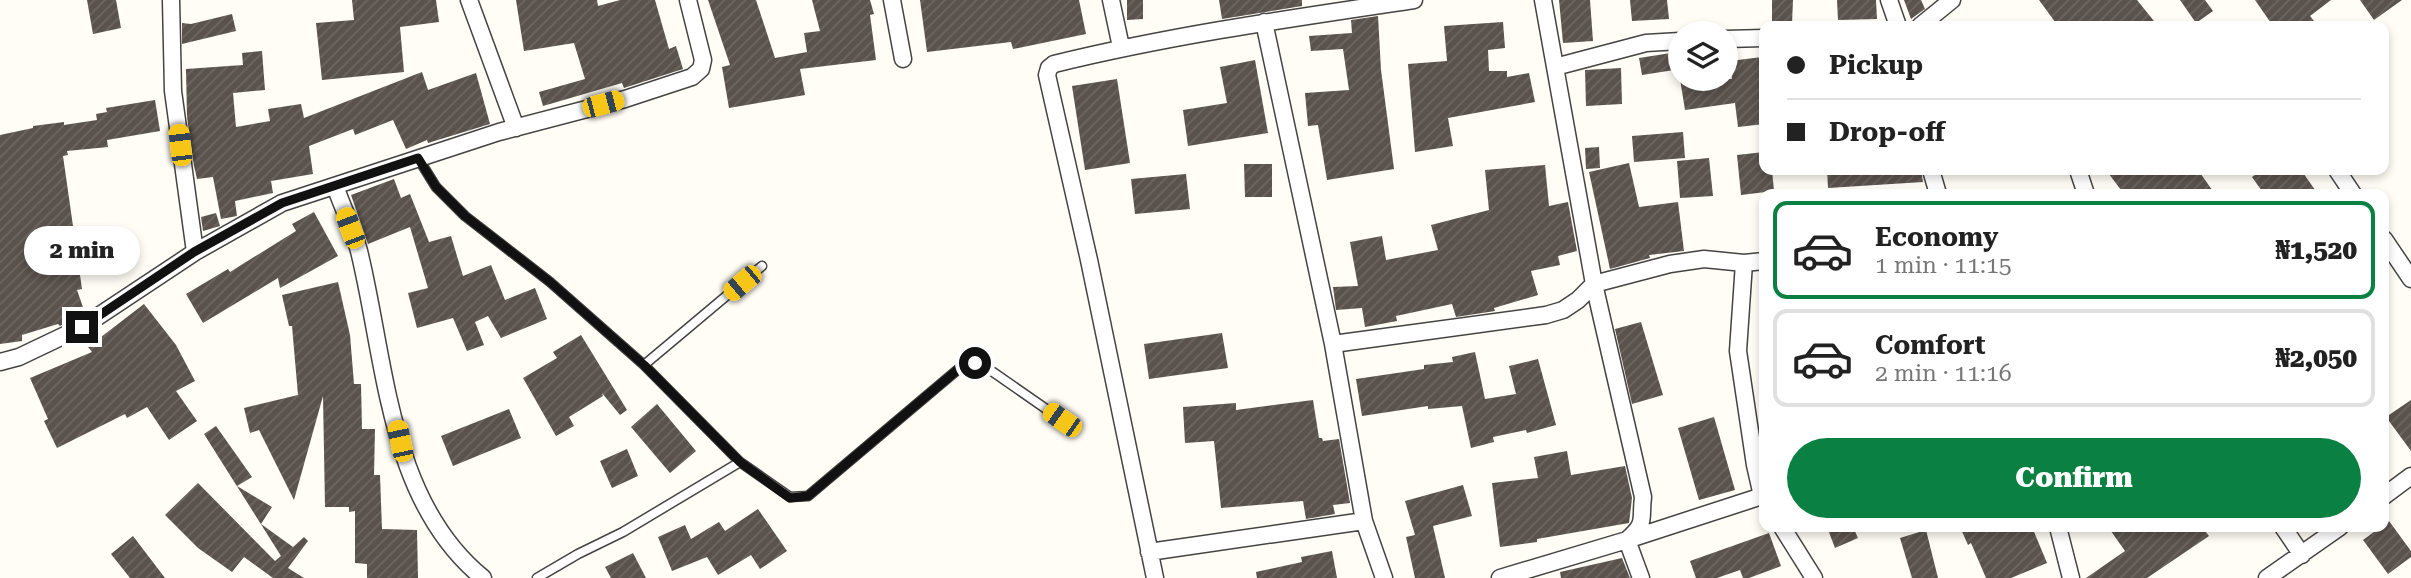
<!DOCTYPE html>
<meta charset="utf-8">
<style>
body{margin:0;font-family:"Roboto Serif",serif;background:#f2f2f2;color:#222;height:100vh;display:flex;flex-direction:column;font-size:26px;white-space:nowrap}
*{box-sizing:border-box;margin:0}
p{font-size:23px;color:#767676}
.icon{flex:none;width:38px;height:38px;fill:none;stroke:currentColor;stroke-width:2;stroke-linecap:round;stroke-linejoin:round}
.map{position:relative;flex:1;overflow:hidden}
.details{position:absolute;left:1759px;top:189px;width:630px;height:343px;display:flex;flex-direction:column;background:#fff;border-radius:14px;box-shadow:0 4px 10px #0003}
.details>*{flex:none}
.top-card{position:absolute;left:1759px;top:21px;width:630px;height:154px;border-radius:14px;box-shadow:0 4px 10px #0003;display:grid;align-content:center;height:154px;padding:0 28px;background:#fff}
.fabs{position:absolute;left:1668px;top:21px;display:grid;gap:14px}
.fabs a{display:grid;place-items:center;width:70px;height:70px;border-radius:50%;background:#fff;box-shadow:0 4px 10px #0003;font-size:35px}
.end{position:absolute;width:32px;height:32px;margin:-16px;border:9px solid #111;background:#fff;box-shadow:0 0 0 4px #fff}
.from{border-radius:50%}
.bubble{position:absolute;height:49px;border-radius:24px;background:#fff;box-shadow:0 4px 10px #0003;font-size:23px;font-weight:800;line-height:49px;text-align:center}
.car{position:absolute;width:21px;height:42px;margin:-21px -10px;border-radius:9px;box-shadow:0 0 5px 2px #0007;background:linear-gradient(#f5c518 24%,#345 0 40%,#f5c518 0 76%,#345 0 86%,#f5c518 0)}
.top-card b{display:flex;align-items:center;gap:24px;height:66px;font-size:26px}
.top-card b+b{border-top:2px solid #e0e0e0}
.top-card i{width:18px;height:18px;background:#222}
ul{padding:12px 0 0;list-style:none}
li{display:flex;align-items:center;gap:21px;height:98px;margin:0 14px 10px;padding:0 14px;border:4px solid #e0e0e0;border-radius:14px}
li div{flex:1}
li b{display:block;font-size:26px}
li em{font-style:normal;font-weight:800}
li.selected{border-color:#0b8043}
li>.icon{width:63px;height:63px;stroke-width:1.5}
.action{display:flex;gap:14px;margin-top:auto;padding:14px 28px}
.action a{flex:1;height:80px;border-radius:42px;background:#0b8043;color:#fff;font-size:28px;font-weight:800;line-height:80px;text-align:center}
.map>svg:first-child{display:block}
</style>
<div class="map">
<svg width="2411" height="578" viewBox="0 0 2411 578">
<defs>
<pattern id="building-hatch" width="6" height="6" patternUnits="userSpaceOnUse" patternTransform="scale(1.75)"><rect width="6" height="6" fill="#5a524d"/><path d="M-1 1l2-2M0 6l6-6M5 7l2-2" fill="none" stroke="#6d6662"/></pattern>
</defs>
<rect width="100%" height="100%" fill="#fffdf5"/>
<path fill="url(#building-hatch)" d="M87,0H116L121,28L93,34Z
M352,0H436L439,22L400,27L404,72L322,80L316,23L354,20Z
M516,0H597L598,6L620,0H655L669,49L676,46L683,69L624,88L622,83L543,106L539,92L585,79L574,43L524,51Z
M708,0H756L775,58L807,52L804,33L820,31L812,0H870L874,14L870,15L876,60L800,69L805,95L729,108L722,67L730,65Z
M920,0H1079L1086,34L1013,49L1011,42L927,52Z
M1127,0H1143V19L1127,20Z
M1219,0H1302V6L1222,19Z
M1559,0H1590L1593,41L1563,43Z
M1630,0H1667L1669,19L1632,21Z
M1772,0H1793L1792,24L1772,23Z
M1837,0H1876L1877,19L1838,20Z
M1904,0H1921L1925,9L1911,19Z
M2039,0H2137L2158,26H2058Z
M2180,0H2205L2213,11L2196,23Z
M2255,0H2331L2310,16L2318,26H2273Z
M2360,0H2402L2374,20Z
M232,14L236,31L182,44V23L191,24Z
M1378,16L1381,70L1394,169L1327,180L1318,125L1308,126L1305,93L1349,90L1343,49L1311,51L1309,36L1352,33L1351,20Z
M1503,22L1505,48L1488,50L1489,71H1507V77L1529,73L1535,102L1448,118L1453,146L1415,152L1408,64L1447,61L1444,26Z
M262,51L265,90L233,93L236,127L270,121L268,109L301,104L304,118L422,72L428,90L476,73L490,124L428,143L427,140L406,149L393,120L355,135L353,129L309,146L313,174L271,181L273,193L235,201L237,216L221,219L213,177L197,179L194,166L187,117L186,69L243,65L242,53Z
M1671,53L1674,70L1642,75L1639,58Z
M1762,57L1764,124L1738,127L1735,103L1685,110L1680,79H1732L1730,61Z
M1255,60L1268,133L1188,146L1183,110L1227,103L1220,67Z
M1621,68L1622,104L1586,106L1585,70Z
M1117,79L1130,163L1085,170L1072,86Z
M155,100L160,131L107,140L108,147L67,151L68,155L63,156L82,289L77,290L85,313L60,326L58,324L22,335V341L0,344V135L33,128V126L64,122V125L97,120L96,114L107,112L106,108Z
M1683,132L1685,158L1634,162L1632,136Z
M1599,147L1600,168L1586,169L1585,148Z
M1764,152V170H1772L1774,191L1741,195L1737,155Z
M1709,158L1713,196L1680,198L1677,161Z
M1629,163L1639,207L1678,202L1684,251L1649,255L1650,258L1610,269L1589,172Z
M1244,164H1272V197H1245Z
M1545,165L1549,206L1568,202L1577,251L1558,256L1560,265L1531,271L1538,295L1494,308L1495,311L1456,317L1452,304L1396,316L1397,321L1365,327L1362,308L1336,310L1333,287L1358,286L1350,242L1382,236L1386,260L1438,250L1431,225L1489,210L1485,170Z
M1827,170H1921L1923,182L1828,188Z
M2106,170H2198L2215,194H2124Z
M2262,170H2301L2318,194H2264L2252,177Z
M1186,174L1190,209L1135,214L1131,179Z
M394,179L401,198L410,194L429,242L451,236L463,276L491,265L505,300L535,288L547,319L501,338L488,316L475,322L484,345L467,351L453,318L417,328L408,293L428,288L410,227L368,244L351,195Z
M314,212L338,256L280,288L278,278L203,323L186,294L228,269L230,272L296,231L292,224Z
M216,213L220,226L203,231L201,217Z
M338,282L350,335L354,384H361L362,429H375L374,475H380L382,529L417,530L418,578H367V564L355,563V511L349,512V507H325L323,396L294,500L259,430L250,433L244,408L298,395L292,326H289L282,295Z
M144,304L176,345L195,381L176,391L197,421L169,440L147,407L127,418L125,414L57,448L44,421L48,419L30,378L92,352L88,347Z
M1641,322L1663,395L1632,404L1615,329Z
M1222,333L1228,368L1149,379L1144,344Z
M581,335L627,410L620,415L602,393L603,396L569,417L574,426L556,436L523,378L557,358L553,352Z
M1475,352L1485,399L1516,394L1509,366L1538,359L1556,425L1527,433L1526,430L1493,437L1494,442L1471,448L1462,406L1428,409V406L1362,416L1356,379L1424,369V365L1453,362L1452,357Z
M1313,400L1319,438H1322L1323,441L1339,439L1350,503L1333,505L1335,514L1306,519L1303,501L1221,508L1214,441L1185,443L1183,407L1236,403V410Z
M2411,400V451L2386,417Z
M657,404L696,451L670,473L631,427Z
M509,409L521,438L453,466L441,436Z
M1714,417L1735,490L1699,500L1678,428Z
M216,426L252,477L237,486L272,507L261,524L293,547L304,537L308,541L288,568L304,578H273L244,557L232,572L198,548L165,515L198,483L275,561L281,556L204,434Z
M627,449L638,476L612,488L600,461Z
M1567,451L1571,475L1625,466L1632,498L1629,523L1537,539V542L1500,547L1492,483L1538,478L1534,457Z
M1463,485L1472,516L1433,526L1445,578H1415L1406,537L1415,535L1405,501Z
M758,509L787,551L760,569L751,555L718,575L707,557L672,571L658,537L685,525L691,539L719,522L725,531Z
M2389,521L2411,551V557L2388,574L2363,540Z
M1827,527H1853L1858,538L1835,548Z
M1960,527H2032L2047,563L2011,578H1986L1971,543L1968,545Z
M2108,527H2202L2209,536L2147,578H2086L2125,551Z
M1926,530L1938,578H1912L1900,538Z
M1769,533L1781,566L1749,578H1743L1740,570L1717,578H1696L1690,561Z
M133,536L165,578H130L111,554Z
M1332,551L1337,578H1257L1256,572L1302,562L1301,557Z
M633,553L646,578H611L605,567Z
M1622,558L1630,578H1561L1560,572Z"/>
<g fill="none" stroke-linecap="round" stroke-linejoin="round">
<defs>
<path id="service" d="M418,158L436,187L465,216L550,282L644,365L740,462L790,497L808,496L962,366L975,364L993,372L1062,420
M644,365L762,266
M537,578L578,554L623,532L740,462"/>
<path id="minor" d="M171,0L173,91L195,252
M469,0L516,128
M892,0L903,59
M1111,0L1121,47
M1543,0L1594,284L1643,497C1640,521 1647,522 1627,540L1641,578
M1889,0L1898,26
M1264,22L1333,344L1364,521L1384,578
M1920,26L1952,0
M1726,39L1764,38
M1555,67L1646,43L1680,41
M1931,170L1938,194
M2078,170L2086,194
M2337,170L2353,194
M335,186C343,208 353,229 359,251C386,361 388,501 483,578
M2384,239L2411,279
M1333,344L1546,315L1563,310L1578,300L1594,284L1670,264L1704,259L1744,263L1764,261
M0,362L19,357L82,327L195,252L282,203L499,132L625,99L692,77L701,69L703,60L688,0
M2384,496L2411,476
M1782,527L1814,578
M2058,527L2071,578
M2283,527L2302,555
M1149,552L1364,521
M1155,578L1089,260L1047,75L1049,68L1054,64C1172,35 1293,18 1414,0
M1500,578L1627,540L1762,496L1755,465L1738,351L1744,263
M2267,578L2340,527"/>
</defs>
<use href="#service" stroke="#444" stroke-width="11"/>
<use href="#minor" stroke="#444" stroke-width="19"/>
<use href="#service" stroke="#fff" stroke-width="8"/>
<use href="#minor" stroke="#fff" stroke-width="16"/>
</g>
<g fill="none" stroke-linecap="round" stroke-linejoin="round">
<path stroke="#111" stroke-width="9" d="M82,327L194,252L282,203L418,158L436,187L465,216L550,282L644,365L740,462L790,498L808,496L962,366L975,363"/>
</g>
</svg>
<div class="fabs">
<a><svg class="icon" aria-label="layers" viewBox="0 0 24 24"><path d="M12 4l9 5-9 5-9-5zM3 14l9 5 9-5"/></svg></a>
</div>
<i class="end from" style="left:975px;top:363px"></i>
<i class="end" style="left:82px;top:327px"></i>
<div class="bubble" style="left:24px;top:226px;width:116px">2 min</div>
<i class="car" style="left:603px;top:104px;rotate:75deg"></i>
<i class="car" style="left:180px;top:145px;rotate:353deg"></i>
<i class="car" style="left:350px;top:228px;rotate:339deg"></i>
<i class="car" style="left:742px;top:283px;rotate:230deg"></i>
<i class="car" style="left:1062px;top:420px;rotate:305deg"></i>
<i class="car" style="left:400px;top:441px;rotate:348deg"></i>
<div class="top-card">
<b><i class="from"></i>Pickup</b>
<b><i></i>Drop-off</b>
</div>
<section class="details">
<ul>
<li class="selected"><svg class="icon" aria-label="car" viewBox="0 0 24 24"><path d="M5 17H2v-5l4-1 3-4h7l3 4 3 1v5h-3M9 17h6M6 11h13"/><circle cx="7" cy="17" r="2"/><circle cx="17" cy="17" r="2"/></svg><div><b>Economy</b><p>1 min · 11:15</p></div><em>₦1,520</em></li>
<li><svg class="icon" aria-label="car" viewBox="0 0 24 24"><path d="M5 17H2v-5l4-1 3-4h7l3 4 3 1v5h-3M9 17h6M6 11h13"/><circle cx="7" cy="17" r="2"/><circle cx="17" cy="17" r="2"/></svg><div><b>Comfort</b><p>2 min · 11:16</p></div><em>₦2,050</em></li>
</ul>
<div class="action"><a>Confirm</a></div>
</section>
</div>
